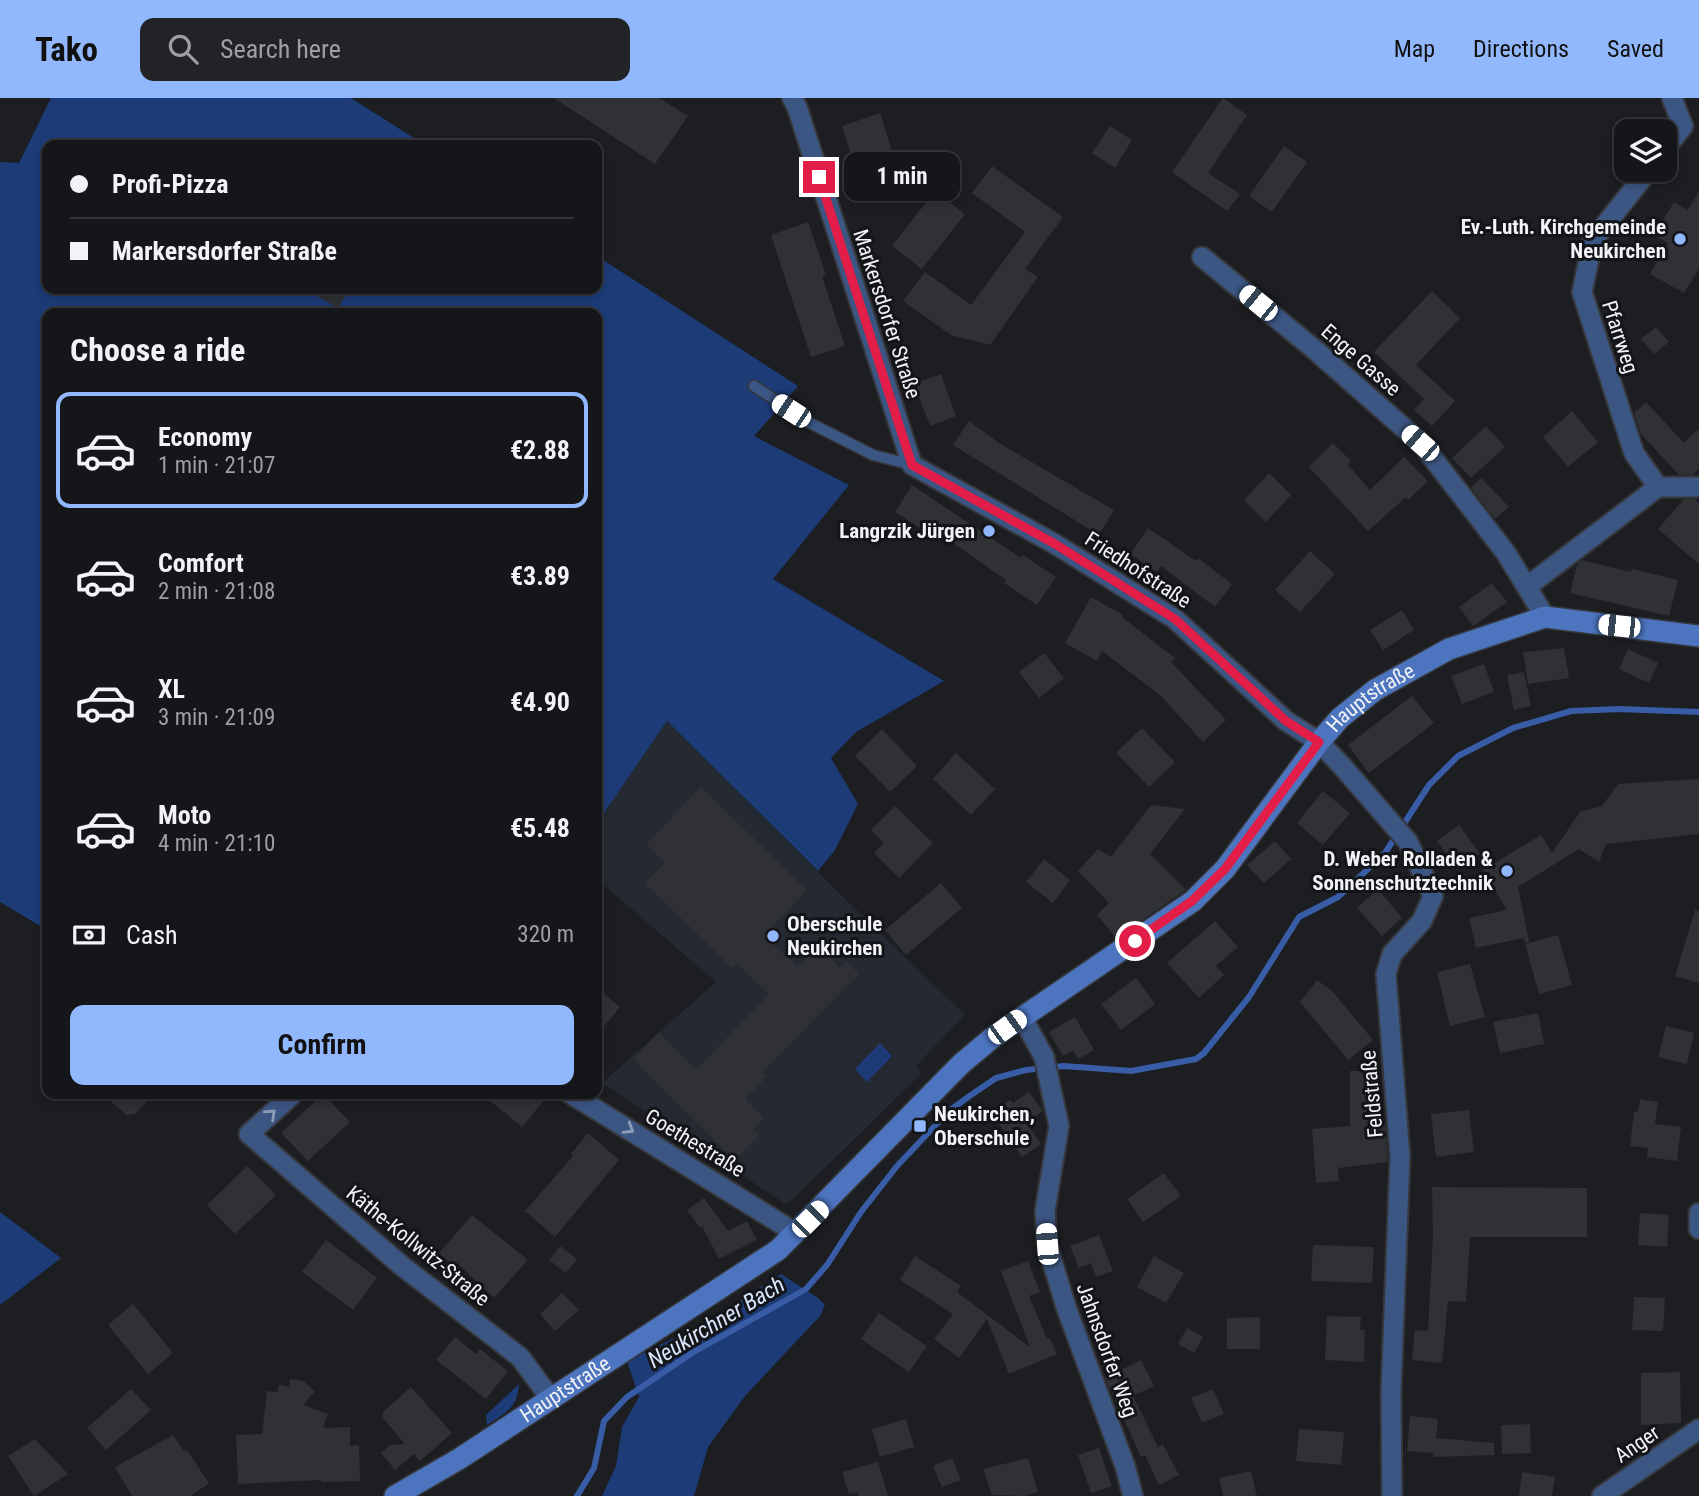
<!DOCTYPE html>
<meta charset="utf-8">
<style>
body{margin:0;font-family:"Roboto Condensed",sans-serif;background:#222327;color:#f1f3f6;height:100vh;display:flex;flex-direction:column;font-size:26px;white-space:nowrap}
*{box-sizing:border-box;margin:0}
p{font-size:23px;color:#9d9fa2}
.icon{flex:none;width:38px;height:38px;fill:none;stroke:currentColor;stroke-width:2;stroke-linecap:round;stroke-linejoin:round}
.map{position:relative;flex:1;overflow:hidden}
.details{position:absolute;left:42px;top:210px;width:560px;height:791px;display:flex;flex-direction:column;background:#15161a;border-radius:14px;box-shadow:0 4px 10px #0003,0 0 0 2px #343539}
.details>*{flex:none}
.hud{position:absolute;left:42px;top:42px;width:560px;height:154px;border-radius:14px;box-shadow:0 4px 10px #0003,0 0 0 2px #343539;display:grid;align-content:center;height:154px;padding:0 28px;background:#15161a}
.buttons{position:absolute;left:1614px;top:21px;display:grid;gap:14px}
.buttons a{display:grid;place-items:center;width:63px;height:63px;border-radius:14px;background:#15161a;box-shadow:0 4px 10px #0003,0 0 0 2px #343539;font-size:35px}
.end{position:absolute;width:32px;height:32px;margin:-16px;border:9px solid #e11d48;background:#fff;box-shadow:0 0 0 4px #fff}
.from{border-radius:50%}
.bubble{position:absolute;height:49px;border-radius:14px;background:#15161a;box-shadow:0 4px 10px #0003,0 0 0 2px #343539;font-size:23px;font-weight:700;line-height:49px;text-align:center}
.car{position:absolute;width:21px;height:42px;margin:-21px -10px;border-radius:9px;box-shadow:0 0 5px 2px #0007;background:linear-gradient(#fff 24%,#345 0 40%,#fff 0 76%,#345 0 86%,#fff 0)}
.hud b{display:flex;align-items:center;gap:24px;height:66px;font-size:26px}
.hud b+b{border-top:2px solid #343539}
.hud i{width:18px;height:18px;background:#f1f3f6}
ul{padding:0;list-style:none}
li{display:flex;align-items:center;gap:21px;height:116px;margin:0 14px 10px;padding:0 14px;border:4px solid transparent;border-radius:14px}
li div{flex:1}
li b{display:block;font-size:26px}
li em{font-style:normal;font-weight:700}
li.current{border-color:#91b8fd}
li>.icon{width:63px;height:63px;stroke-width:1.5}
h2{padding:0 28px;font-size:32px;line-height:84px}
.pay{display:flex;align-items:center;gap:18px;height:77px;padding:0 28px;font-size:26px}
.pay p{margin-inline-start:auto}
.primary-button{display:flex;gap:14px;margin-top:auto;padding:14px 28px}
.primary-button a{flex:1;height:80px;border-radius:14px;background:#91b8fd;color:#111;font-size:28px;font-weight:700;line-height:80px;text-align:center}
header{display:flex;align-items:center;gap:42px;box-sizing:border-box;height:98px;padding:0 35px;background:#91b8fd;color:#111}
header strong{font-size:33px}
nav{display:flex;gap:38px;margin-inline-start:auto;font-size:24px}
.search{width:490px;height:63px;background:#222327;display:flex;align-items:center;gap:18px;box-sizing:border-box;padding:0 24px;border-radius:14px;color:#9d9fa2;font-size:26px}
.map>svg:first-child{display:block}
</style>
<header>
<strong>Tako</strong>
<div class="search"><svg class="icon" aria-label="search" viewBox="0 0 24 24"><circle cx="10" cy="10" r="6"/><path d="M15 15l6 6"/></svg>Search here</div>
<nav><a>Map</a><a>Directions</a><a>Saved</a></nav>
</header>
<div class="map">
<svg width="1699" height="1398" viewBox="0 0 1699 1398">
<rect width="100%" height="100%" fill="#1c1e22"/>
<path fill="#252a32" d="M667,623L835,791L965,917L916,968L921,976L791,1103L784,1105L602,985L716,884L597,781V725Z"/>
<path fill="#1c3b77" d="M51,0H351L425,47H47V191H597V158L798,288L754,338L849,387L773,481L944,583L856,634L831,660L858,706L835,752L818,773L667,623L597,725V215H47V832L0,804V64L19,65Z
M880,945L892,958L867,984L855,971Z
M0,1114L61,1160L0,1207Z
M781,1176L818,1200L825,1207L820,1218L745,1298L708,1349L694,1398H602L616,1368L622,1329L639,1299L627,1263L703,1226Z
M519,1286C518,1309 505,1316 487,1327L486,1317Z"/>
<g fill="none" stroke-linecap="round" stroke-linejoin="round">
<path stroke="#385da6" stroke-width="6" d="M577,1398L594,1370L604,1323L627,1299L692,1255L806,1191L827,1167L861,1114L897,1068L949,1013L971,997L996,980L1026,972L1064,968L1131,973L1196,961L1204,955L1249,899L1299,819L1338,799L1385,755L1429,687L1458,658L1513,630L1571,613L1619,611L1699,614"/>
</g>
<path fill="#2f3135" d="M554,0H659L688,18L655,66Z
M1223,0L1247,17L1208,75L1240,96L1227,113L1172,74Z
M880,15L895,62L856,73L842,28Z
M1110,28L1132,42L1115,70L1092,55Z
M1284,48L1307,64L1272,114L1249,98Z
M992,68L1063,119L1025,171L1038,179L990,247L951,237L903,203L925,174L971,207L1025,134L972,95Z
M935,93L965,116L922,171L892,148Z
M1699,93V171L1684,195L1650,176L1668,145L1654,137L1674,104L1688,112Z
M808,124L826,177L822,178L845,248L811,259L771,137Z
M304,191H350L338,210Z
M1432,193L1460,220L1416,267L1455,303L1432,328L1414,312L1424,301L1374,254Z
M1656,229L1669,244L1654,256L1641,241Z
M941,276L956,318L930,328L914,286Z
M1646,304L1684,345L1699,330V371L1692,377H1679L1641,336L1634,315Z
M1572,313L1598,344L1568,369L1543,339Z
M969,323L999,345L1114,412L1099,437L953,347Z
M1486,328L1505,349L1471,380L1452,360Z
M1333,345L1351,363L1348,367L1370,392L1404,359L1428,383L1408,402L1406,399L1368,433L1309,369Z
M1269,375L1291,397L1266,424L1244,402Z
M1481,380L1509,409L1495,421L1471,390Z
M912,387L1021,460L1023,457L1056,479L1037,507L1004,485L1006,482L932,430L928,435L895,414Z
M1684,401H1695L1699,405V466L1658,431Z
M1148,430L1196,463L1198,460L1232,486L1215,509L1161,468L1157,474L1130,456Z
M1310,453L1335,476L1300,514L1275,492Z
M1582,462L1631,474L1632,471L1678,482L1669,518L1570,495L1577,466Z
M1492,485L1507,504L1473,528L1459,509Z
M1091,499L1123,517L1122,519L1175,560L1171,564L1226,622L1203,644L1160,597L1102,553L1097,563L1065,545Z
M1402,512L1414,532L1383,552L1370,532Z
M1564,550L1569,580L1528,586L1523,554Z
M1628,551L1658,565L1649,585L1619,571Z
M1044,555L1064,580L1039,600L1019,574Z
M1484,566L1494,594L1462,606L1451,578Z
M1524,574L1531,608L1514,612L1507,577Z
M1412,598L1434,625L1369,675L1348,647Z
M1142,630L1175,664L1149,689L1116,655Z
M882,631L917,668L890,694L855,658Z
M956,655L995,691L971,717L933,681Z
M1699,681V736L1606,746L1599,764L1579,751L1518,789L1529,843L1526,845L1523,840L1476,850L1469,820L1507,812L1483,772L1541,737L1552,755L1580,714L1602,708L1618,686Z
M701,689L807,792L764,837L797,869L819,847L840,870L847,864L859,876L762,974L767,978L745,1001L764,1020L753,1031L760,1037L735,1062L633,961L659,934L696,972L769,896L737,865L732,870L645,785L665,765L646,746Z
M1323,693L1350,715L1323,747L1297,725Z
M1151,707L1185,711L1150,756L1186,792L1116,840L1097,817L1109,805L1078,773L1098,751L1111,759Z
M895,708L933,745L899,780L874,755L884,745L871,732Z
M1459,727L1480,756L1457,772L1437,743Z
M1275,743L1291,761L1264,785L1247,767Z
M1044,761L1070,782L1053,805L1026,784Z
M941,785L962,810L906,857L885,832Z
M1378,791L1402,820L1382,838L1357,810Z
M1695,812L1699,813V885L1675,878Z
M1215,823L1238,849L1216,868L1224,877L1199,900L1167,865Z
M1558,837L1572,887L1539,896L1525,846Z
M1470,866L1485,919L1450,928L1437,874Z
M1136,880L1155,906L1121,932L1101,906Z
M1317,882L1332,893L1373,942L1348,962L1300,904Z
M597,890L620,909L597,937Z
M1538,915L1544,946L1500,955L1493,924Z
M1075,919L1094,952L1078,961L1073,952L1063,958L1049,934Z
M1666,928L1694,935L1687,966L1658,959Z
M1350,973H1379L1380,1025H1385L1388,1064L1338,1070L1339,1083L1316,1085L1312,1031L1350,1028Z
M1029,994L1043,1013L1026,1025L1041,1046L1022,1059L991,1014L1010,1002L1013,1005Z
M102,996H154L135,1016L127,1017Z
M323,996L350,1024L308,1063L281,1035Z
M482,996H549L522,1029Z
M1640,1001L1658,1004L1655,1026L1681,1029L1677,1063L1647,1059L1648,1050L1630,1048L1634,1014H1638Z
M1469,1012L1474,1054L1436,1059L1431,1016Z
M588,1035L619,1062L555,1139L525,1113L573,1058L571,1056Z
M247,1068L276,1097L235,1136L207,1107Z
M1164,1075L1181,1098L1143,1124L1127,1101Z
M1432,1089L1587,1090V1139H1470L1466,1204L1448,1203L1442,1265L1412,1262L1415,1232L1428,1233L1433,1138Z
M704,1100L728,1133L747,1123L757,1142L719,1161L702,1128L700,1130L687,1112Z
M1640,1115L1669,1117L1667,1149L1638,1147Z
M472,1117L528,1162L494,1200L457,1165L454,1168L439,1155Z
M1099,1137L1113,1173L1096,1179L1091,1165L1079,1170L1070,1148Z
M326,1142L377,1180L353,1212L302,1174Z
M1313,1147L1374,1149L1372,1185L1311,1183Z
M560,1148L577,1161L566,1175L549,1162Z
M915,1158L961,1188L957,1194L1030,1249L1001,1173L1028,1163L1040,1194L1029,1198L1047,1241L1050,1240L1057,1256L1009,1276L987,1221L959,1260L934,1241L953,1216L900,1182Z
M1154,1158L1184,1175L1166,1205L1137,1189Z
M562,1195L579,1212L555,1233L540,1216Z
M1634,1199L1665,1200L1663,1233L1632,1232Z
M133,1206L173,1255L148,1276L108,1227Z
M879,1215L927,1248L909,1274L861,1241Z
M1327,1218L1361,1219L1360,1232H1365L1364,1264L1325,1262Z
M1260,1219V1251H1227V1220Z
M1187,1230L1203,1239L1194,1255L1178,1246Z
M455,1239L476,1256L480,1251L508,1273L486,1301L436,1262Z
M1141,1262L1154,1288L1133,1298L1158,1349L1163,1346L1179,1377L1159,1387L1145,1357L1141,1359L1105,1280Z
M1680,1274L1681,1325L1641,1327V1275Z
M290,1281L303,1283L315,1293L303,1307L328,1316L323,1330L350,1329V1348L359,1347L360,1383L321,1384V1382L238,1386L236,1337L262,1336L267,1293L277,1294L279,1287L289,1289Z
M411,1289L452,1335L420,1363L414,1356L395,1372L381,1355L390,1347L405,1346L383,1320V1314Z
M131,1291L151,1312L106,1352L87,1330Z
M1213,1291L1224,1316L1202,1325L1191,1300Z
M1410,1318L1438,1321L1436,1340L1494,1345V1357L1434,1359V1352V1355L1407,1353Z
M906,1321L914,1349L880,1359L872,1331Z
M1530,1326L1531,1355L1502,1356L1501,1327Z
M1299,1331L1344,1334L1341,1367L1296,1363Z
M173,1337L184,1353L186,1351L209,1385L191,1398H132L115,1369Z
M35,1341L68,1376L34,1398L8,1358Z
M1099,1350L1112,1388L1091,1395L1078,1357Z
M952,1360L961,1382L942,1389L933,1368Z
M1028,1360L1038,1394L1024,1398L992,1397L983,1371Z
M878,1364L888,1398H859L857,1394L849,1396L842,1374Z
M1251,1373L1257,1398H1223L1219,1380Z
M1522,1374L1555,1379L1552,1398H1519Z"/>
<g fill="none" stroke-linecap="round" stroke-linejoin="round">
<defs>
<path id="service" d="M754,288L810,325L873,357L912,367"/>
<path id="minor" d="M792,0L797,9L912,367L1055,446L1175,521L1286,623L1319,644L1342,668L1408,744L1433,798L1422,823L1392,856L1386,876L1400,1059L1391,1295L1392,1398
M1664,52L1683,28L1672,0
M1649,72L1593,142L1582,194L1634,355L1658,389
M1202,159L1314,251L1421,345L1506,455L1545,519
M1528,488L1658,389H1699
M1022,919L1044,959L1059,1028L1045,1113L1047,1146L1066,1209L1125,1368L1133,1398
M293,996L249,1036L402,1168L520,1259L551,1301
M571,996L796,1135
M1699,1115V1131
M1602,1398L1699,1331"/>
<g id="secondary">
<path id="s1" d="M395,1398L459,1361L778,1152L961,966L992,940L1193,803L1225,771L1319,644L1340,620L1375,592L1449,551L1545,519L1699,538"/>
</g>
</defs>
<use href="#service" stroke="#36383b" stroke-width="13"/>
<use href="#minor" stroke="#36383b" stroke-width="23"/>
<use href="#secondary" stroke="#36383b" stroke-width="24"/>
<use href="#service" stroke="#3c5684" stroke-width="10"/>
<use href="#minor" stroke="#3c5684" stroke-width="19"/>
<use href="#secondary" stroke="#4c74bf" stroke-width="21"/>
</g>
<defs><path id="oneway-chevron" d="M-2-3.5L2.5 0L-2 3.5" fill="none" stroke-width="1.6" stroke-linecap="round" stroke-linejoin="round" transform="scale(1.75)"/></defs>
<g stroke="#8d9db7">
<use href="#oneway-chevron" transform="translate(271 1016) rotate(-43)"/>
<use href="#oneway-chevron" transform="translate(629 1031) rotate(31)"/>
</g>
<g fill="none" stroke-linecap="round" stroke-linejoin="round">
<path stroke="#e11d48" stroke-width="9" d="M819,79L912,367L1055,446L1175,521L1286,623L1319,644L1225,771L1192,803L1135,843"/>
</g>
<g fill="#91b8fd" stroke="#131519" stroke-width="2.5">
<circle cx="1680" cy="141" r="7"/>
<circle cx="989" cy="433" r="7"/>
<circle cx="1507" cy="773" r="7"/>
<circle cx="773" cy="838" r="7"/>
<rect x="913" y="1021" width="14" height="14" rx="3.5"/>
</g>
<g text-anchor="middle" stroke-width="6" stroke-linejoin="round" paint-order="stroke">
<g font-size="21" font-weight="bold" fill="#f1f3f5" stroke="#131519" text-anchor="end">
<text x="1666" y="136">Ev.-Luth. Kirchgemeinde<tspan x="1666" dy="24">Neukirchen</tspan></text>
<text x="975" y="440">Langrzik Jürgen</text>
<text x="1493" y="768">D. Weber Rolladen &amp;<tspan x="1493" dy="24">Sonnenschutztechnik</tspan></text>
<text x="787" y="833" text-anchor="start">Oberschule<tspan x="787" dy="24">Neukirchen</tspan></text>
<text x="934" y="1023" text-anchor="start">Neukirchen,<tspan x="934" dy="24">Oberschule</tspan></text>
</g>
<g font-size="21" fill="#f1f3f5" stroke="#131519">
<text transform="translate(887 216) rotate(72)" y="7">Markersdorfer Straße</text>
<text transform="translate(1620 239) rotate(72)" y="7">Pfarrweg</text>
<text transform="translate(1361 262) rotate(41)" y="7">Enge Gasse</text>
<text transform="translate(1138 472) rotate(33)" y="7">Friedhofstraße</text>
<text dy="7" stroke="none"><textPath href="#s1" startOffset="1272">Hauptstraße</textPath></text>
<text transform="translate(1372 996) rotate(-95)" y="7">Feldstraße</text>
<text transform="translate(695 1045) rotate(31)" y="7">Goethestraße</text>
<text transform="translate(418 1148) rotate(39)" y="7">Käthe-Kollwitz-Straße</text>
<text transform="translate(1107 1252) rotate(70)" y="7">Jahnsdorfer Weg</text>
<text dy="7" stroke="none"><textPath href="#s1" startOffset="201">Hauptstraße</textPath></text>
<text transform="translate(1637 1346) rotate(-34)" y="7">Anger</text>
</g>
<g font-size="23" font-style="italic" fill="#d9e5fa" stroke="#131519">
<text transform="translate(716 1224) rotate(-31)" y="8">Neukirchner Bach</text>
</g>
</g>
</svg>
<div class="buttons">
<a><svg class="icon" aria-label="layers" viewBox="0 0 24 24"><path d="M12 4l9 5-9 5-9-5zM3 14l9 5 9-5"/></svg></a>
</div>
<i class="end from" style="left:1135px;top:843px"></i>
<i class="end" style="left:819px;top:79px"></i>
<div class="bubble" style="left:844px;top:54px;width:116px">1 min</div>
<i class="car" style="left:1258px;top:205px;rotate:309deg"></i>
<i class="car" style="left:791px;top:313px;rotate:303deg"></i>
<i class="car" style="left:1420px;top:345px;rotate:311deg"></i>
<i class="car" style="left:1619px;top:528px;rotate:276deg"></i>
<i class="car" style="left:1007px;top:929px;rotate:54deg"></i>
<i class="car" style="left:810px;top:1121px;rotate:45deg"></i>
<i class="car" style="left:1047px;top:1146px;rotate:356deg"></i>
<div class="hud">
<b><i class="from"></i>Profi-Pizza</b>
<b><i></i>Markersdorfer Straße</b>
</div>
<section class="details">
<h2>Choose a ride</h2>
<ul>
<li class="current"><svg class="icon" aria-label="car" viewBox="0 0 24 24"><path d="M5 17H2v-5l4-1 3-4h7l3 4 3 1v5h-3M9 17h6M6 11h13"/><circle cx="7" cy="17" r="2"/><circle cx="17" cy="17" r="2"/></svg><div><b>Economy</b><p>1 min · 21:07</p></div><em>€2.88</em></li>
<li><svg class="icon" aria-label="car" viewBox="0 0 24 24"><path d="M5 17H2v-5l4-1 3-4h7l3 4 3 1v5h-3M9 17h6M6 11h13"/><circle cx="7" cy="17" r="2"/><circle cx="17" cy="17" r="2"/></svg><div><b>Comfort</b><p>2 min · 21:08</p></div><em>€3.89</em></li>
<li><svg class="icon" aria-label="car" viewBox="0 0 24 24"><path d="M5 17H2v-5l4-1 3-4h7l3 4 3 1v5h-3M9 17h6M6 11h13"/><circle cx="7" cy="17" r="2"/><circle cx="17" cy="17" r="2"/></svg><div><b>XL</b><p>3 min · 21:09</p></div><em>€4.90</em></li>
<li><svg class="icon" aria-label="car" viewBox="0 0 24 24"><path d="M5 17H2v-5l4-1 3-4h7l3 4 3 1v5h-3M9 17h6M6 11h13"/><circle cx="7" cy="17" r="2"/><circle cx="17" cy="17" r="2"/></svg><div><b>Moto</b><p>4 min · 21:10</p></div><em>€5.48</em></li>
</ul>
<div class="pay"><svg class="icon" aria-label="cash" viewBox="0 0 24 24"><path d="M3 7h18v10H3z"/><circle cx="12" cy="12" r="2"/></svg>Cash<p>320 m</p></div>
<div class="primary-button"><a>Confirm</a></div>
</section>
</div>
